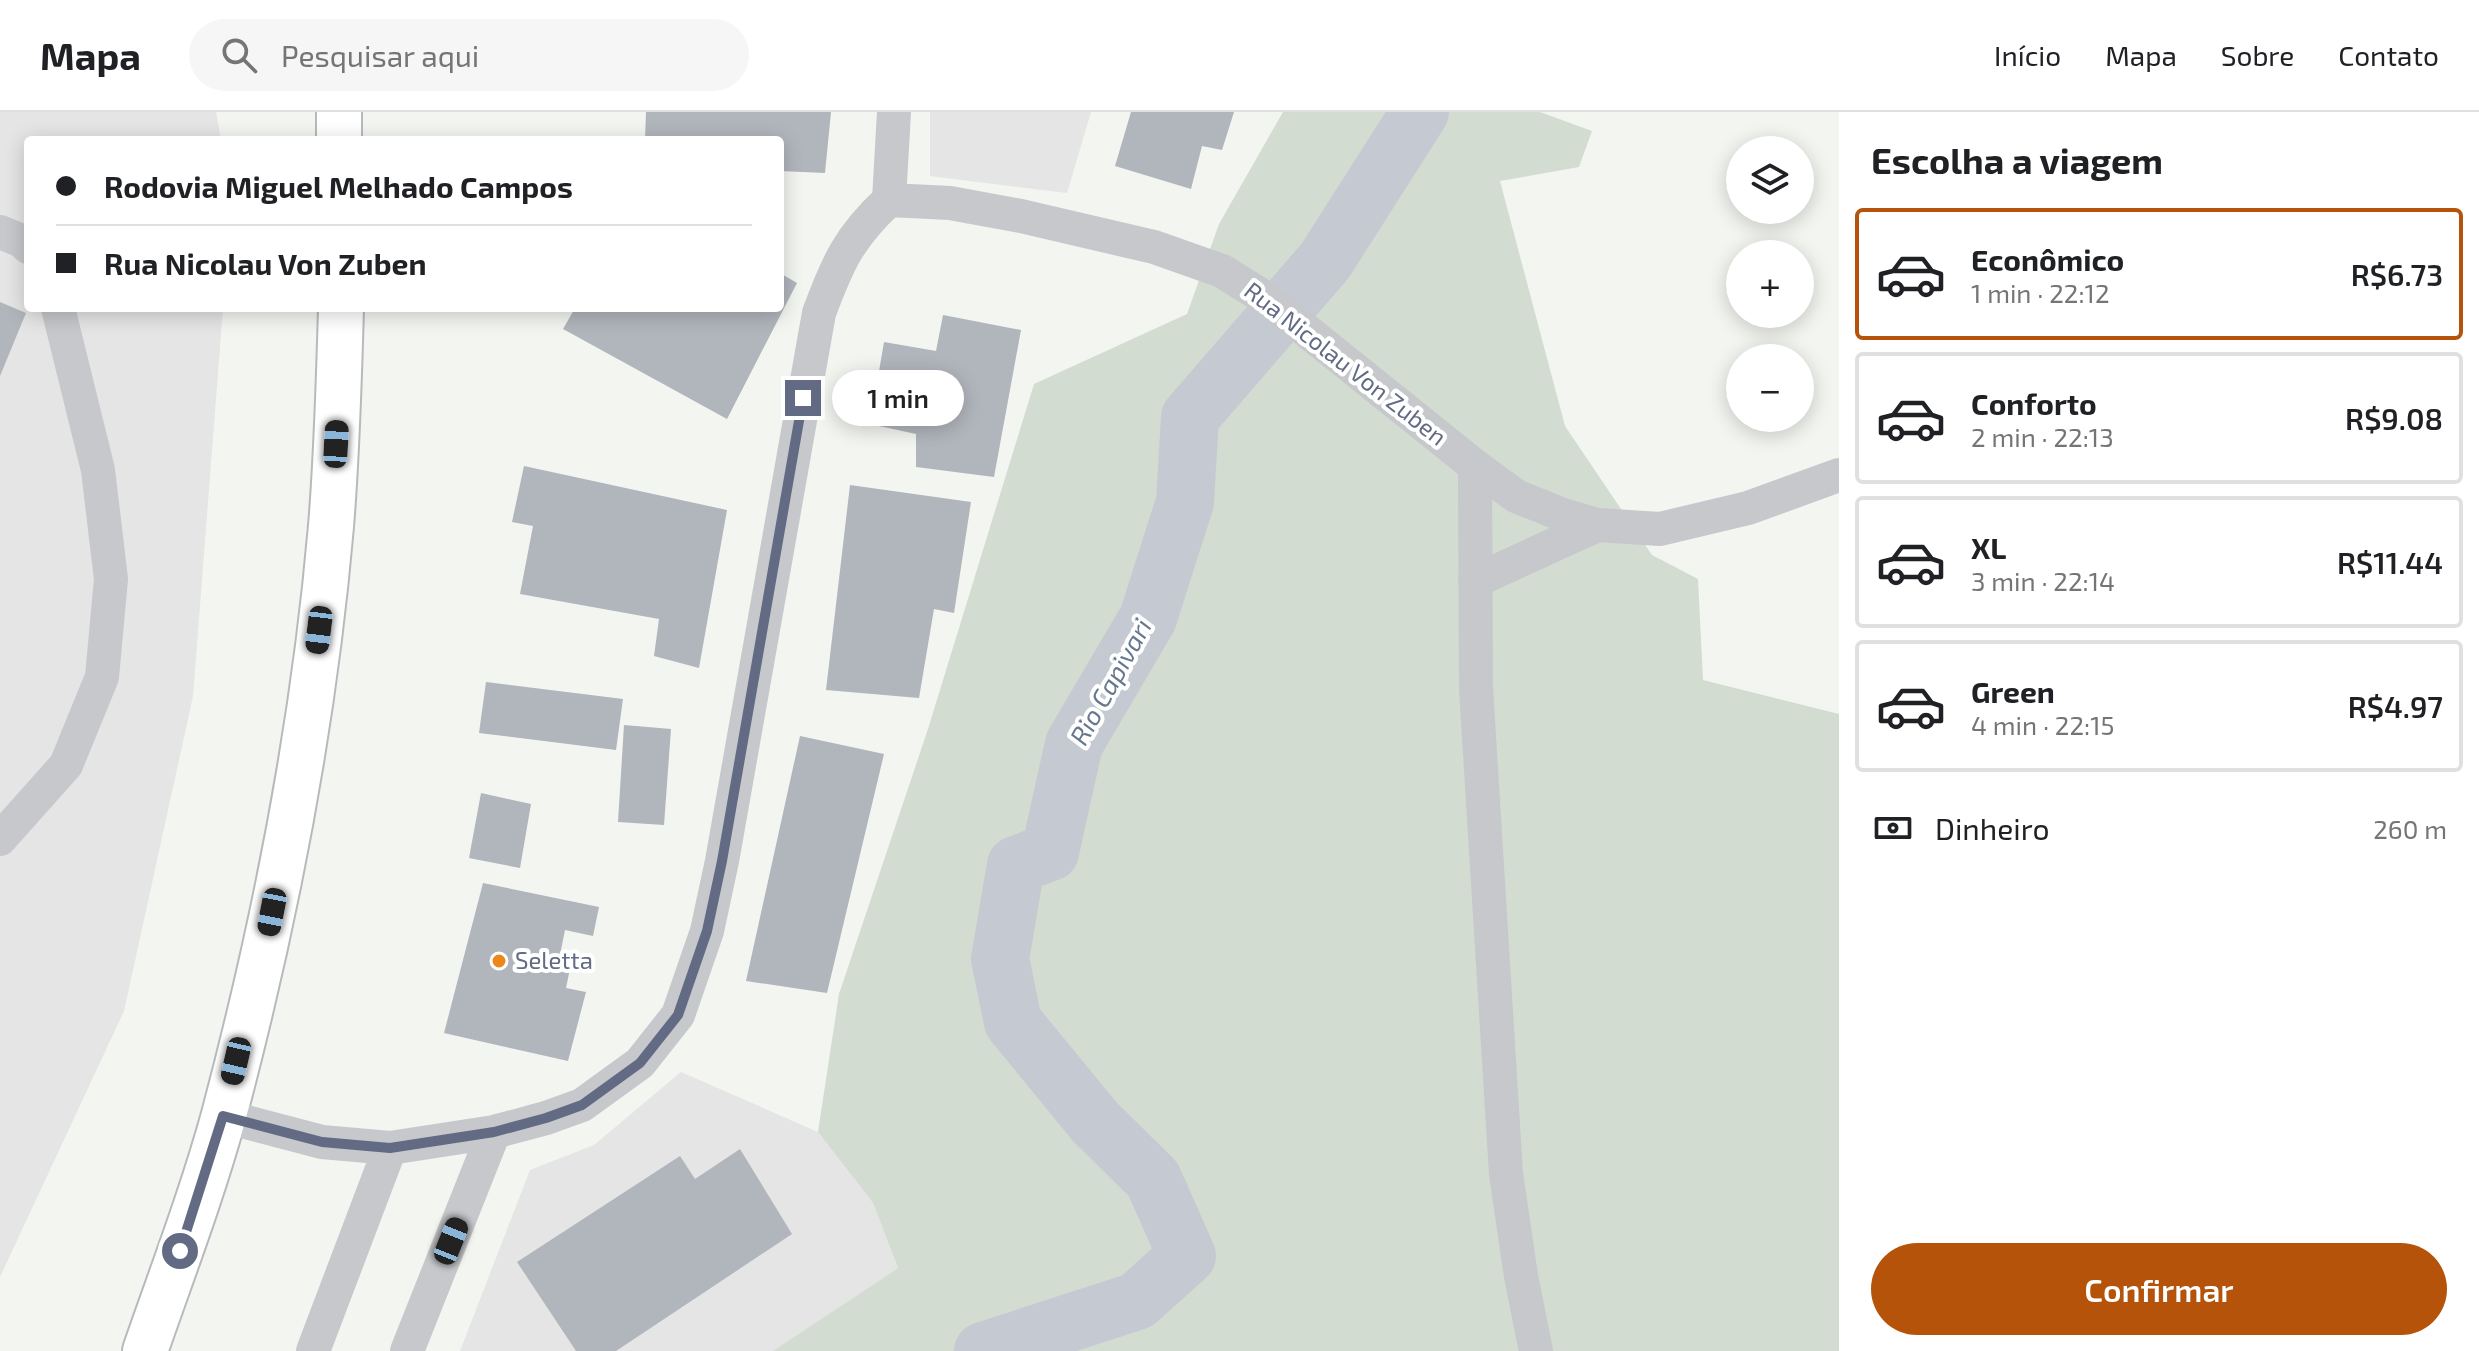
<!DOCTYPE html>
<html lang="pt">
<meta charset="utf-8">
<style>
body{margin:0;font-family:"Exo 2",sans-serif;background:#f6f6f6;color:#202124;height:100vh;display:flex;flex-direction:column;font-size:30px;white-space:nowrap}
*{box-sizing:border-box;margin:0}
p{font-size:26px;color:#757577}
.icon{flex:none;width:44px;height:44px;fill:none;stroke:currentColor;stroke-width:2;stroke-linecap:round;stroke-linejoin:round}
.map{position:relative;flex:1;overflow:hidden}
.panel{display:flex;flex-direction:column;background:#fff;width:640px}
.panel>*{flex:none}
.top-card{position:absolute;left:24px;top:24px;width:760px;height:176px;border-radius:8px;box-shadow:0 4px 20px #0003;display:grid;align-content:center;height:176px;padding:0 32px;background:#fff}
.fabs{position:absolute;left:1726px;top:24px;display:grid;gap:16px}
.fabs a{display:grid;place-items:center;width:88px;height:88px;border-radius:50%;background:#fff;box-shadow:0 4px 20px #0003;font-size:40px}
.end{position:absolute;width:36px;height:36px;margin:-18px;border:10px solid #626b83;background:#fff;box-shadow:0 0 0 4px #fff}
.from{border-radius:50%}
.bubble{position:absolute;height:56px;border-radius:28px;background:#fff;box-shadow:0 4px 20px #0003;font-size:26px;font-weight:600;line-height:56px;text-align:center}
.car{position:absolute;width:24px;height:48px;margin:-24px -12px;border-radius:10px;box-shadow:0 0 6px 2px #0007;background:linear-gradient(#222 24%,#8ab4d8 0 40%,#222 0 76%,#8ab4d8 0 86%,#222 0)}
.top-card b{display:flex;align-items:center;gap:28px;height:76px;font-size:30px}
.top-card b+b{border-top:2px solid #e0e0e0}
.top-card i{width:20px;height:20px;background:#202124}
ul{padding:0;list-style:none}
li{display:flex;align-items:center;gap:24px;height:132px;margin:0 16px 12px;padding:0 16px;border:4px solid #e0e0e0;border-radius:8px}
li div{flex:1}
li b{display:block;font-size:30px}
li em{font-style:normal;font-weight:600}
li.on{border-color:#b45309}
li>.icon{width:72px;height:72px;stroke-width:1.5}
h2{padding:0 32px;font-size:36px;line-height:96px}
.pay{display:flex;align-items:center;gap:20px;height:88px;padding:0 32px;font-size:30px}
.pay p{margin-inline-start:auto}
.cta{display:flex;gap:16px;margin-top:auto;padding:16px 32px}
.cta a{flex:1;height:92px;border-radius:48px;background:#b45309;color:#fff;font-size:32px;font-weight:600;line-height:92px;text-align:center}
header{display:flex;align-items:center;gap:48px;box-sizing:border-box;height:112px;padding:0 40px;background:#fff;border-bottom:2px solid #e0e0e0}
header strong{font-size:38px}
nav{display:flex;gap:44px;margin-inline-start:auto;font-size:28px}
.search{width:560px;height:72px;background:#f6f6f6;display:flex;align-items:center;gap:20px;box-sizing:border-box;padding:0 28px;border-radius:44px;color:#757577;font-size:30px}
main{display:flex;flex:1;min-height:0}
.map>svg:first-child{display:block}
</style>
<header>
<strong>Mapa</strong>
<div class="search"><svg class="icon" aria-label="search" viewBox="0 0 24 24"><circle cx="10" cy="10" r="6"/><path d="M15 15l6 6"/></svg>Pesquisar aqui</div>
<nav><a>Início</a><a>Mapa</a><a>Sobre</a><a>Contato</a></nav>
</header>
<main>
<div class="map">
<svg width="1839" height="1239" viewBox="0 0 1839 1239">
<rect width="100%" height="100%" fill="#f3f5f0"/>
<path fill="#e4e5e4" d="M0,0H216L221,28H28V196H223L193,584L124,899L0,1165Z
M930,0H1091L1067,81L930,64Z
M681,960L818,1020L873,1091L898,1156L773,1239H460L530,1058L594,1033Z"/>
<path fill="#d2dcd1" d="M1283,0H1540L1592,19L1579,55L1500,69L1565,314L1652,443L1698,467L1703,568L1839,602V1239H773L898,1156L873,1091L818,1020L839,882L928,617L1034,272L1187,202L1219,112Z"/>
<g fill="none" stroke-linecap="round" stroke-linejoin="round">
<path stroke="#c5cad2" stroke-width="58" d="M983,1239L1137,1189L1187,1144L1153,1067L1095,1010L1013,910L1000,847L1016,753L1050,740L1074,632L1148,506L1185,390L1190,305L1325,149L1420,0"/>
</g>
<path fill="#b1b5bc" d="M646,0H831L825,61L780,59V28H645Z
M1131,0H1234L1222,38L1202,34L1191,77L1115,54Z
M780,161L797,171L727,307L563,217L575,196H780Z
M0,190L26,201L0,264Z
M943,203L1021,218L994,365L916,355V322L870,312L884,230L936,239Z
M524,354L727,398L699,556L654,544L659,507L520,482L533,414L512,410Z
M850,373L971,390L954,501L934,497L919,586L826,578Z
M486,570L623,587L616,638L479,621Z
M624,613L671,617L664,713L618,710Z
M800,624L884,642L827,881L746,869Z
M481,681L531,692L520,756L469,746Z
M483,771L599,795L593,824L565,818L560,843L572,847L566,876L586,880L568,949L444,921Z
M740,1037L792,1122L616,1239H576L517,1150L680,1044L695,1067Z"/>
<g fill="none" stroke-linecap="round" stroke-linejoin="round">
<defs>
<path id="highway" d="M339,0V28
M145,1239C172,1161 202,1083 224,1003C275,811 314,612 331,414C337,342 339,269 341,196"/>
</defs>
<use href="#highway" stroke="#b8b9bd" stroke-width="48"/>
<path stroke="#c6c8cc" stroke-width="34" d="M889,88L894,0
M0,120L22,129L28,135
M1475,354L1476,576L1506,1062L1521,1164L1536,1239
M1475,469L1597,413
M0,727L66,653L102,565L111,467L98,358L58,196
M223,1004L322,1030L390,1036L494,1020L546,1006L582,993L640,951L678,903L707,819L722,749L819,201C838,150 849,125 889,88L950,91L1021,104L1154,135L1222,159L1267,187L1475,354L1516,384L1563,403L1597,413L1660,417L1748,396L1839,363
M313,1239L390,1036
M407,1239L494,1020"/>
<use href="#highway" stroke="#fff" stroke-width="44"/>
</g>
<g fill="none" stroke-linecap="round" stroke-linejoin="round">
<path stroke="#626b83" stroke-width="10" d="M180,1139L223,1004L322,1030L390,1036L494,1020L546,1006L582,993L640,951L678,903L707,819L722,749L803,286"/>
</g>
<circle fill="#ea881b" stroke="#fff" stroke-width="3" cx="499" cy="849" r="8"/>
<g text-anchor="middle" stroke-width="8" stroke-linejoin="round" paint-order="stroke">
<g font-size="24" fill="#626b83" stroke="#fff">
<text transform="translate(1345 252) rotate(38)" y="8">Rua Nicolau Von Zuben</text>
</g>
<g font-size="24" fill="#626b83" stroke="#fff" text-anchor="start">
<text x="515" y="857">Seletta</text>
</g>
<g font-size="26" font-style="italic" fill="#67788e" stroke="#fff">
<text transform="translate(1111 570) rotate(-61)" y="9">Rio Capivari</text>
</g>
</g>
</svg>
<div class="fabs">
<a><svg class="icon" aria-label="layers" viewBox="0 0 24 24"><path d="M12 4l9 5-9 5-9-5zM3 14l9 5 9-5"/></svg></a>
<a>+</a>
<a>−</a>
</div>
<i class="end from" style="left:180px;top:1139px"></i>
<i class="end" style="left:803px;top:286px"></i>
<div class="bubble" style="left:832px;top:258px;width:132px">1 min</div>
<i class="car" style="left:336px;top:332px;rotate:3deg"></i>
<i class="car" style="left:319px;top:518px;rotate:187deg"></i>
<i class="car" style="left:272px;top:800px;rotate:191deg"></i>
<i class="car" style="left:236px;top:949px;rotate:193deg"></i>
<i class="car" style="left:451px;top:1129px;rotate:22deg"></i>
<div class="top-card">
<b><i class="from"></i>Rodovia Miguel Melhado Campos</b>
<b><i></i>Rua Nicolau Von Zuben</b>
</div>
</div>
<section class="panel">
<h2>Escolha a viagem</h2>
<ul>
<li class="on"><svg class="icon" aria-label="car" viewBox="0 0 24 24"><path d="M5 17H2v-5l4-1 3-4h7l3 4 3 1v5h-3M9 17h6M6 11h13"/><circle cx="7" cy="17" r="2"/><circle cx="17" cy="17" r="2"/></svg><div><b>Econômico</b><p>1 min · 22:12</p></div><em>R$6.73</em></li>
<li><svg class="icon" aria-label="car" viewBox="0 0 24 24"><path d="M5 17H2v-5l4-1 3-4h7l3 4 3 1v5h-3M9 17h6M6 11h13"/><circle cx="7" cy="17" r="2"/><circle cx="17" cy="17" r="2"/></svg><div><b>Conforto</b><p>2 min · 22:13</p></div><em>R$9.08</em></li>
<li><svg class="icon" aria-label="car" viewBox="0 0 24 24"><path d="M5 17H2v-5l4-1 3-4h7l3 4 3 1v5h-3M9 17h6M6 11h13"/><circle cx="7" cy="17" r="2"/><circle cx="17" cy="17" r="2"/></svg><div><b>XL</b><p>3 min · 22:14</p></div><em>R$11.44</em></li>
<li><svg class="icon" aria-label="car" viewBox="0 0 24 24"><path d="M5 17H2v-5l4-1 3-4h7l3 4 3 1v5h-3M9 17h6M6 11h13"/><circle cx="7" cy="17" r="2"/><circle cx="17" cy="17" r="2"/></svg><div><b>Green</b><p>4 min · 22:15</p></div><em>R$4.97</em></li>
</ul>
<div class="pay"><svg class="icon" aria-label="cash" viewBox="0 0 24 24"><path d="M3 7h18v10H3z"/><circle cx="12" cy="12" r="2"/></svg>Dinheiro<p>260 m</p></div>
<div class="cta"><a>Confirmar</a></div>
</section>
</main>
